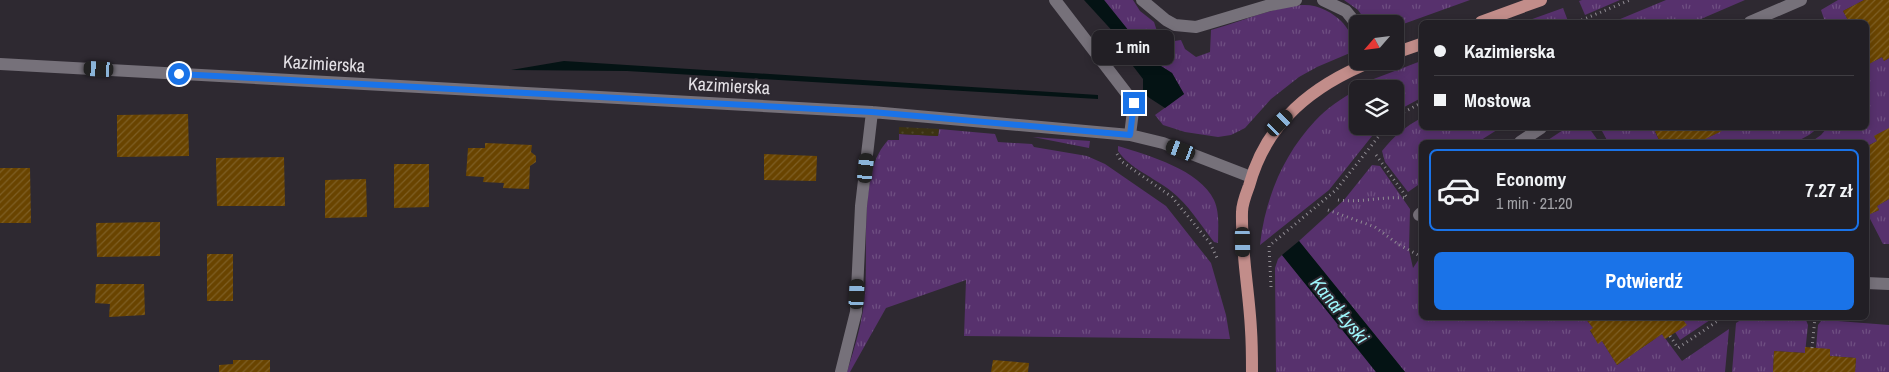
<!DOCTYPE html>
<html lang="pl">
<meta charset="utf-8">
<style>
body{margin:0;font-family:"Archivo Narrow",sans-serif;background:#2e2c32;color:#f1f3f6;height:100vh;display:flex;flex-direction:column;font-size:19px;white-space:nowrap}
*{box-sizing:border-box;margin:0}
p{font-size:16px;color:#a2a2a7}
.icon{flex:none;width:28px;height:28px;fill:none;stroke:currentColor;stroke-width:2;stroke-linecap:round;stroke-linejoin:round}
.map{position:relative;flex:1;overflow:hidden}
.panel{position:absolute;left:1419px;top:140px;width:450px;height:180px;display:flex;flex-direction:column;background:#221f25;border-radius:8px;box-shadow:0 2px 8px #0003,0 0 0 1px #3f3d42}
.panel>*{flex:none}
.guide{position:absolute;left:1419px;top:20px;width:450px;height:110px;border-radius:8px;box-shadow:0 2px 8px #0003,0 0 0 1px #3f3d42;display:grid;align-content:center;height:110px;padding:0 15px;background:#221f25}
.needle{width:32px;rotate:242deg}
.controls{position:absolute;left:1349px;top:15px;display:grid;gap:10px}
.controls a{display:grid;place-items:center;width:55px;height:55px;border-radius:8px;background:#221f25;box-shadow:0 2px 8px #0003,0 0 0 1px #3f3d42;font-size:25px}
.end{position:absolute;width:22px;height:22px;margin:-11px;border:6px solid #1a73e8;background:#fff;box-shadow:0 0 0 2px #fff}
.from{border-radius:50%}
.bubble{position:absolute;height:35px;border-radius:8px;background:#221f25;box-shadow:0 2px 8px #0003,0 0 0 1px #3f3d42;font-size:16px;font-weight:800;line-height:35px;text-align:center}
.car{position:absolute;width:15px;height:30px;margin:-15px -8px;border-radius:6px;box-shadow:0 0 4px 1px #0007;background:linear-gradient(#222 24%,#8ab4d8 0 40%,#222 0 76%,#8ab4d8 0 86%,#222 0)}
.guide b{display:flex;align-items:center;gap:18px;height:48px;font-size:19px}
.guide b+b{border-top:1px solid #3f3d42}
.guide i{width:12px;height:12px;background:#f1f3f6}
ul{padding:9px 0 0;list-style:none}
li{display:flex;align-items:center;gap:15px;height:82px;margin:0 10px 8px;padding:0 5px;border:2px solid transparent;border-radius:8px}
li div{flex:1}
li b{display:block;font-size:19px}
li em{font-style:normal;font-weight:800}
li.on{border-color:#1a73e8}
li>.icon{width:45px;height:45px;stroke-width:1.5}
.button{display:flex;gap:10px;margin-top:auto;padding:10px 15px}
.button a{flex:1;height:58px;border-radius:8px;background:#1a73e8;color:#fff;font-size:20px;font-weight:800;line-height:58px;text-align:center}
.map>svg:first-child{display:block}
</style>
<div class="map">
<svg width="1889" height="372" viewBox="0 0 1889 372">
<defs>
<pattern id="grass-tufts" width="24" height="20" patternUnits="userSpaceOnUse" patternTransform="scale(1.25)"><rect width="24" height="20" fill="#57316d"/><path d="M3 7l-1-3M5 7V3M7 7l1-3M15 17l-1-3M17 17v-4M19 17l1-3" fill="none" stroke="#6f4f82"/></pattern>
<pattern id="sand-dots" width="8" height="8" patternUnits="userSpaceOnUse" patternTransform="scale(1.25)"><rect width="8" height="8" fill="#3b3212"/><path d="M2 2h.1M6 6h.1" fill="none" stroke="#4e4629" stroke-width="1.8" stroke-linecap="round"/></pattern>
<pattern id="building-hatch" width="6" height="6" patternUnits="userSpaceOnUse" patternTransform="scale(1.25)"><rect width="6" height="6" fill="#694400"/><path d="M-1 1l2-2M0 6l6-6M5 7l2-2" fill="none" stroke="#7e5f25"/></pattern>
</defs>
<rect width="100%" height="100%" fill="#2e2931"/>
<path fill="url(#grass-tufts)" d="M1104,0H1133L1140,11L1154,22L1161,43L1181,40L1185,49L1196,57L1210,52L1211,30C1240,22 1271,8 1302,5C1317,4 1333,12 1343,23C1350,32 1355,39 1357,50L1317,67L1299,77L1271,99L1245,128L1231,135L1218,137L1185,132L1163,125L1155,115L1184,94L1172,73L1153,61Z
M1344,0H1470L1395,27V24H1368L1358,10Z
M1582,0H1620L1585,15L1579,1Z
M1666,0H1745L1694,22H1613Z
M1838,0H1864L1843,11L1849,22H1825L1821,10Z
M1563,8L1568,21L1566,22H1524Z
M1882,57L1884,61L1889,58V129L1874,136L1877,141L1866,147V142H1811L1821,135L1827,128H1866V58L1869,64Z
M1421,61V98L1395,112V89H1358L1371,80Z
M1358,89V126H1380L1329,190L1260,245C1265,199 1283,155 1315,121C1327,108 1342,98 1358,89Z
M1421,118V128H1500L1478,142H1421V183L1408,192L1385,162L1382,151C1394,136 1405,127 1421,118Z
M1566,128H1589L1599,142H1545Z
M1605,128H1658L1659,130L1655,132L1660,142H1608L1602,131Z
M1728,128H1818L1809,135L1796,142H1698Z
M939,129L995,134L998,142L1032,144L1034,147L1087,156L1105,164L1166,206L1211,263L1226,315L1230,339L964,336L966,280L886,308L850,372H847C855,346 863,321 865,293C868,256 861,185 879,153C881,148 885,144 888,140H899V134L938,136Z
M1033,137L1090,141L1089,148Z
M1118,146C1148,155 1200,170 1214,200C1220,213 1218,229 1218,243L1214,242C1200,224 1188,204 1171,191C1155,178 1129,168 1118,151Z
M1372,165L1380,166L1410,209L1409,250L1413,268L1421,256V318H1585L1593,328L1590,331L1598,343L1602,341L1617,365L1662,334L1682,361L1729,329L1725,372H1405L1299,241L1344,200Z
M1889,199V244H1883L1868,215L1879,210L1877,206Z
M1282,255L1364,356L1376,372H1276L1275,268L1278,259Z
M1688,318H1713L1680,340L1675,332L1683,320Z
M1744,318H1803L1806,320L1808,325L1805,353L1774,351L1773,372H1732L1736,323Z
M1825,320L1889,325V372H1855L1856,358L1830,356L1816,348L1818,325L1821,321Z"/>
<path fill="url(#sand-dots)" d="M899,127L939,129L938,136L899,134Z"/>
<path fill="#041314" d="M1084,0H1104L1153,61L1172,73L1184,94L1165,108L1148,97L1143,90V79L1123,53L1128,48Z
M564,61L1098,95V99L627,71L511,70Z
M1299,241L1405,372H1376L1282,255Z"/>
<path fill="url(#building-hatch)" d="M1864,0H1889V58L1884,61L1882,57L1869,64L1866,58V22H1849L1843,11Z
M188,114L189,156L117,157V115Z
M1658,128H1728L1699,142H1660L1655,131L1659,130Z
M1889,128V199L1877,206L1879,210L1866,216V147L1877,141L1874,136Z
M485,143L532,145L531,152L536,156V162L530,166L529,189L503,188L504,183L483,182L484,177L466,176L468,148H485Z
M764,154L817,156L816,181L764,180Z
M284,157L285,206H217L216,158Z
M394,164H429V207L394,208Z
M0,168H30L31,223H0Z
M366,179L367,217L325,218V180Z
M160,222V256L97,257L96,223Z
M207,254H233V301H207Z
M96,284H144L145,315L109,317L110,304L95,303Z
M1585,318H1688L1683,320L1687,325L1665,339L1662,334L1617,365L1602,341L1598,344L1590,330L1593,328Z
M1805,347L1830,349V356L1856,358L1855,372H1773L1774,351L1805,353Z
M233,360H270V372H219V365L233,364Z
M993,360L1029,363L1028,372H991Z"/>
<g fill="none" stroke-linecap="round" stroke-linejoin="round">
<path stroke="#918d94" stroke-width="3" stroke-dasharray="1 4" stroke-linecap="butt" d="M1577,22L1630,0
M1120,54L1150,32
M1395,117L1421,103
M1117,154L1121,161L1172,197L1210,243L1217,258
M1376,155L1408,199
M1338,200C1361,203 1384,196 1407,198
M1328,210L1375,227L1398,244L1418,255
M1271,287L1269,246L1336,190L1387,126
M1670,336L1678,348L1722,318
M1812,348L1815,318"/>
<path stroke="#76717a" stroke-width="12" d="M1055,0L1134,103L1130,135
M1142,0L1166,20L1175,25L1196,27L1270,5L1296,0
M1323,0L1346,11L1358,26
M1750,22L1801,0
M0,64L872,112L1130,135L1163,143L1251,177
M1520,142L1541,128
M1419,215L1421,213
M1866,283L1889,284
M841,372L856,312L861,206L872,112"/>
<path stroke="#c28d8a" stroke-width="12" d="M1481,22L1541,0
M1395,53L1421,44
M1252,372C1252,358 1252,344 1251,330C1249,290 1241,252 1242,212C1242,204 1246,194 1249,186C1266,122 1313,85 1373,61"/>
</g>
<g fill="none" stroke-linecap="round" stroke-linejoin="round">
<path stroke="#1a73e8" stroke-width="6" d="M179,74L872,112L1130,135L1134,103"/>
</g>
<g text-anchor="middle" stroke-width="4" stroke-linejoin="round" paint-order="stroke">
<g font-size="18" fill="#e4e1e6" stroke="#2e2931">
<text transform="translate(324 64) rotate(3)" y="6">Kazimierska</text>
<text transform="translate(729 86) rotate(3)" y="6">Kazimierska</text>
</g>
<g font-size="19" font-style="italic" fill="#9ef6fb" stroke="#2e2931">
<text transform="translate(1340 310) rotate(51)" y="7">Kanał Łyski</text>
</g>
</g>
</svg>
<div class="controls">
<a><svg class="needle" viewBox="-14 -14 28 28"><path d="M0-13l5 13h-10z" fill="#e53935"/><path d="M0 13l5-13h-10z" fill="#a2a2a7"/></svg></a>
<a><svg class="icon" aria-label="layers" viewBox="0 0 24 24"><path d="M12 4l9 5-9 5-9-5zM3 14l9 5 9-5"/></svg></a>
</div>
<i class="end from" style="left:179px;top:74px"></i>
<i class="end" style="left:1134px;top:103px"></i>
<div class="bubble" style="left:1092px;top:30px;width:82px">1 min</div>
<i class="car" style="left:99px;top:69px;rotate:273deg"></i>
<i class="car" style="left:1280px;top:123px;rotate:45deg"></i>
<i class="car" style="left:1181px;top:150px;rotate:291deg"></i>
<i class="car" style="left:866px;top:168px;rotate:6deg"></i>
<i class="car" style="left:1243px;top:242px;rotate:179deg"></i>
<i class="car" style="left:857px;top:294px;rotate:3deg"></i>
<div class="guide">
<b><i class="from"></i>Kazimierska</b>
<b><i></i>Mostowa</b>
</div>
<section class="panel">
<ul>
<li class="on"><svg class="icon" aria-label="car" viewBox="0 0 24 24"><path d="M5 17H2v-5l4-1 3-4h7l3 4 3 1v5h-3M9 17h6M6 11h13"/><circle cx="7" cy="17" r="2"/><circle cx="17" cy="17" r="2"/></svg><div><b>Economy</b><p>1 min · 21:20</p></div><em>7.27 zł</em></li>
</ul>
<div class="button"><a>Potwierdź</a></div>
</section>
</div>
